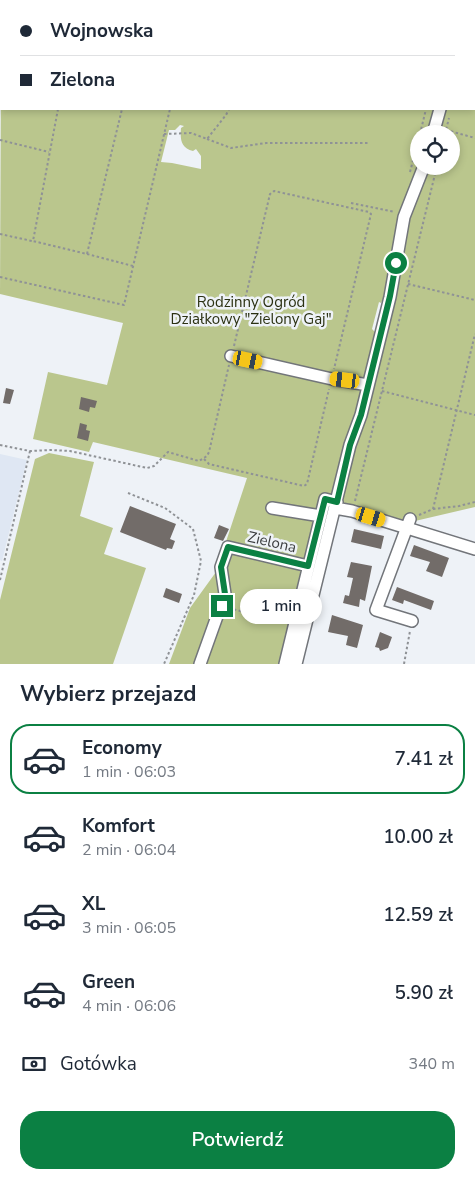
<!DOCTYPE html>
<html lang="pl">
<meta charset="utf-8">
<style>
body{margin:0;font-family:"Nunito Sans",sans-serif;background:#f2f2f3;color:#1f2937;height:100vh;display:flex;flex-direction:column;font-size:19px;white-space:nowrap}
*{box-sizing:border-box;margin:0}
p{font-size:16px;color:#747a83}
.icon{flex:none;width:28px;height:28px;fill:none;stroke:currentColor;stroke-width:2;stroke-linecap:round;stroke-linejoin:round}
.map{position:relative;height:664px;overflow:hidden}
.drawer{display:flex;flex-direction:column;background:#fff;flex:1}
.drawer>*{flex:none}
.banner{position:absolute;left:0px;top:0px;width:475px;height:110px;box-shadow:0 2px 8px #0003;display:grid;align-content:center;height:110px;padding:0 20px;background:#fff}
.tools{position:absolute;left:410px;top:125px;display:grid;gap:10px}
.tools a{display:grid;place-items:center;width:50px;height:50px;border-radius:50%;background:#fff;box-shadow:0 2px 8px #0003;font-size:25px}
.end{position:absolute;width:22px;height:22px;margin:-11px;border:6px solid #0b8043;background:#fff;box-shadow:0 0 0 2px #fff}
.from{border-radius:50%}
.bubble{position:absolute;height:35px;border-radius:18px;background:#fff;box-shadow:0 2px 8px #0003;font-size:16px;font-weight:600;line-height:35px;text-align:center}
.car{position:absolute;width:15px;height:30px;margin:-15px -8px;border-radius:6px;box-shadow:0 0 4px 1px #0007;background:linear-gradient(#f5c518 24%,#345 0 40%,#f5c518 0 76%,#345 0 86%,#f5c518 0)}
.banner b{display:flex;align-items:center;gap:18px;height:48px;font-size:19px}
.banner b+b{border-top:1px solid #e0e1e3}
.banner i{width:12px;height:12px;background:#1f2937}
ul{padding:0;list-style:none}
li{display:flex;align-items:center;gap:15px;height:70px;margin:0 10px 8px;padding:0 10px;border:2px solid transparent;border-radius:20px}
li div{flex:1}
li b{display:block;font-size:19px}
li em{font-style:normal;font-weight:600}
li.selected{border-color:#0b8043}
li>.icon{width:45px;height:45px;stroke-width:1.5}
h2{padding:0 20px;font-size:22px;line-height:60px}
.pay{display:flex;align-items:center;gap:12px;height:55px;padding:0 20px;font-size:19px}
.pay p{margin-inline-start:auto}
.action{display:flex;gap:10px;margin-top:auto;padding:10px 20px}
.action a{flex:1;height:58px;border-radius:20px;background:#0b8043;color:#fff;font-size:20px;font-weight:600;line-height:58px;text-align:center}
.map>svg:first-child{display:block}
</style>
<div class="map">
<svg width="475" height="664" viewBox="0 0 475 664">
<rect width="100%" height="100%" fill="#eef2f7"/>
<path fill="#dfe7f3" d="M0,454L27,460L2,561L0,560Z"/>
<path fill="#bac68d" fill-rule="evenodd" d="M14,0H465L13,1Z
M469,0H475V507L415,521L407,519L402,523L342,502L345,480L350,474L348,465L402,236L427,166H451V134H435L441,109H474V1H469Z
M1,65V109H437L429,134H419V163L415,179L386,299H383L381,303L379,302L372,329L375,332L378,330L356,416L352,423L334,500L330,498L287,664H169L190,608L216,572L247,478L93,442L89,452L33,439L48,372L107,385L123,323L0,294ZM180,125L184,126L181,128C180,140 181,148 193,151L196,149L201,156V169L172,163L161,162L169,130H175Z
M49,453L94,462L80,516L113,528L104,554L146,568L113,664H0V600L35,459Z"/>
<path fill="#726c69" d="M6,388L14,390L10,404L3,403Z
M81,397L97,401L95,408L90,407L89,412L79,409Z
M80,423L87,425L86,430L90,431L88,441L77,438Z
M130,506L176,524L170,539L175,541L172,549L167,548L166,550L120,532Z
M219,525L229,529L223,541L214,538Z
M354,529L384,536L381,549L351,542Z
M414,545L449,558L442,577L426,571L430,562L410,556Z
M351,562L372,566L365,601L360,599L359,607L343,603L345,595L349,596L353,578L347,577Z
M397,587L434,601L431,610L404,600L403,604L392,600Z
M166,588L182,594L179,603L163,597Z
M332,615L363,625L357,648L346,645L348,636L328,632Z
M380,632L392,637L388,648L380,651L379,648L375,647Z"/>
<g fill="none" stroke-linecap="round" stroke-linejoin="round">
<defs>
<path id="minor" d="M467,1V0
M433,134L440,109
M231,356L332,379L368,385
M272,508L321,516
M335,508L352,511L475,549
M410,519L376,610L412,621
M200,664L225,594L221,567L228,547L308,566
M285,664L325,499L337,502
M296,664L350,445L361,415L390,297L404,217L424,166"/>
</defs>
<use href="#minor" stroke="#72757a" stroke-width="14"/>
<path stroke="#8f9296" stroke-width="2" stroke-dasharray="2.5 2.5" stroke-linecap="butt" d="M145,0L149,1
M162,0L166,1
M289,0L293,1
M7,1V0
M17,1V0
M80,1V0
M204,1V0
M264,1L265,0
M453,1V0
M474,18L475,13
M0,37L1,30
M0,89L1,83
M58,109L33,241L87,254L122,109
M446,130L475,138
M164,134L191,133L207,139L226,115L229,109
M420,134L426,109
M445,134L449,118
M207,139L231,148L266,143H369
M0,140L49,152
M410,172L419,137
M351,203L395,212
M0,234L32,241
M87,254L133,266
M0,277L124,305L170,109
M408,284L475,300
M234,346L270,194L274,191L369,212L371,214L334,369
M382,391L475,415
M0,445L30,451L52,450L70,451L147,468L154,466L168,452L199,461L207,456L209,452L229,365
M204,459L209,464L304,486L307,484L329,389
M128,493L165,508L193,529L201,561L194,595L164,664
M355,501L437,166
M433,509L459,506L475,502
M419,515L433,509L475,334
M0,580L30,451
M229,608L285,623
M404,664L410,631"/>
<use href="#minor" stroke="#fff" stroke-width="11"/>
</g>
<g fill="none" stroke-linecap="round" stroke-linejoin="round">
<path stroke="#0b8043" stroke-width="6" d="M222,606L225,594L221,567L228,547L308,566L325,499L337,502L350,445L361,415L390,296L396,263"/>
</g>
<g text-anchor="middle" stroke-width="5" stroke-linejoin="round" paint-order="stroke">
<g font-size="15" fill="#2b3112" stroke="#eef2f7">
<text x="251" y="307">Rodzinny Ogród<tspan x="251" dy="17">Działkowy "Zielony Gaj"</tspan></text>
</g>
<g font-size="15" fill="#3b3d3f" stroke="#eef2f7">
<text transform="translate(272 542) rotate(13)" y="5">Zielona</text>
</g>
</g>
</svg>
<div class="tools">
<a><svg class="icon" aria-label="locate" viewBox="0 0 24 24"><circle cx="12" cy="12" r="6"/><path d="M12 2v4M12 18v4M2 12h4M18 12h4"/></svg></a>
</div>
<i class="end from" style="left:396px;top:263px"></i>
<i class="end" style="left:222px;top:606px"></i>
<div class="bubble" style="left:240px;top:589px;width:82px">1 min</div>
<i class="car" style="left:248px;top:360px;rotate:102deg"></i>
<i class="car" style="left:345px;top:380px;rotate:277deg"></i>
<i class="car" style="left:371px;top:517px;rotate:107deg"></i>
<div class="banner">
<b><i class="from"></i>Wojnowska</b>
<b><i></i>Zielona</b>
</div>
</div>
<section class="drawer">
<h2>Wybierz przejazd</h2>
<ul>
<li class="selected"><svg class="icon" aria-label="car" viewBox="0 0 24 24"><path d="M5 17H2v-5l4-1 3-4h7l3 4 3 1v5h-3M9 17h6M6 11h13"/><circle cx="7" cy="17" r="2"/><circle cx="17" cy="17" r="2"/></svg><div><b>Economy</b><p>1 min · 06:03</p></div><em>7.41 zł</em></li>
<li><svg class="icon" aria-label="car" viewBox="0 0 24 24"><path d="M5 17H2v-5l4-1 3-4h7l3 4 3 1v5h-3M9 17h6M6 11h13"/><circle cx="7" cy="17" r="2"/><circle cx="17" cy="17" r="2"/></svg><div><b>Komfort</b><p>2 min · 06:04</p></div><em>10.00 zł</em></li>
<li><svg class="icon" aria-label="car" viewBox="0 0 24 24"><path d="M5 17H2v-5l4-1 3-4h7l3 4 3 1v5h-3M9 17h6M6 11h13"/><circle cx="7" cy="17" r="2"/><circle cx="17" cy="17" r="2"/></svg><div><b>XL</b><p>3 min · 06:05</p></div><em>12.59 zł</em></li>
<li><svg class="icon" aria-label="car" viewBox="0 0 24 24"><path d="M5 17H2v-5l4-1 3-4h7l3 4 3 1v5h-3M9 17h6M6 11h13"/><circle cx="7" cy="17" r="2"/><circle cx="17" cy="17" r="2"/></svg><div><b>Green</b><p>4 min · 06:06</p></div><em>5.90 zł</em></li>
</ul>
<div class="pay"><svg class="icon" aria-label="cash" viewBox="0 0 24 24"><path d="M3 7h18v10H3z"/><circle cx="12" cy="12" r="2"/></svg>Gotówka<p>340 m</p></div>
<div class="action"><a>Potwierdź</a></div>
</section>
